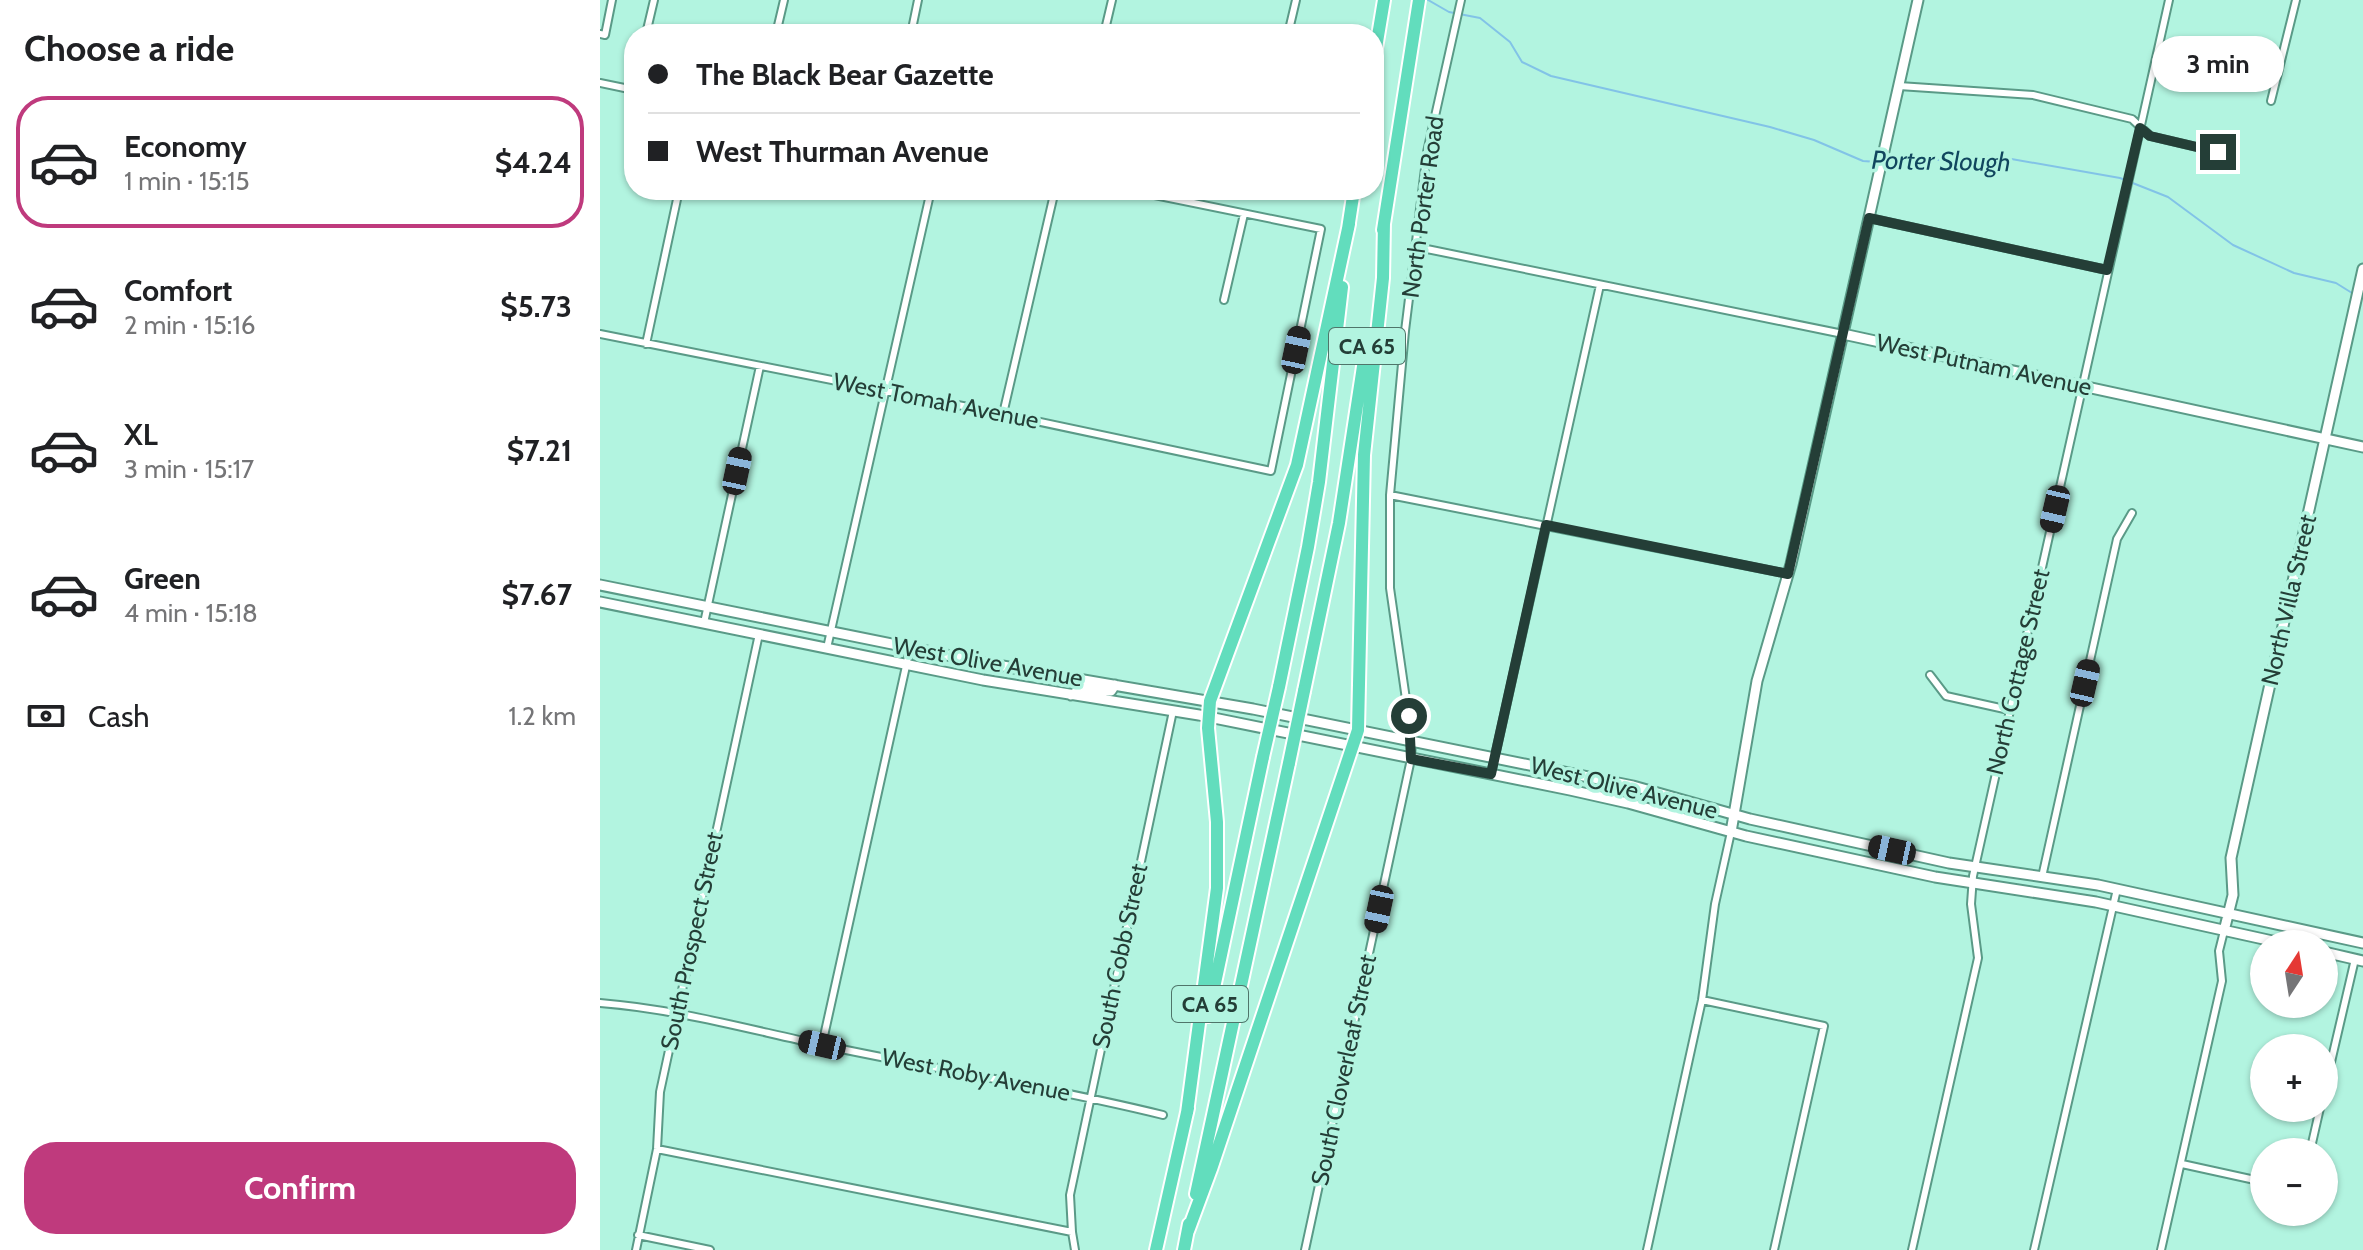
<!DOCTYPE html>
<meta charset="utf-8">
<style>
body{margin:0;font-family:Cabin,sans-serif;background:#f6f6f6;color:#202124;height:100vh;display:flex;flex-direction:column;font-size:30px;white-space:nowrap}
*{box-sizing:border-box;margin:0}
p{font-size:26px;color:#757577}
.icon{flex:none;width:44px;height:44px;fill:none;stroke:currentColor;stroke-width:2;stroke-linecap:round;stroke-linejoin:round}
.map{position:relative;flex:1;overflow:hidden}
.sheet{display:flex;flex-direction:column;background:#fff;width:600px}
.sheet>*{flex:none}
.top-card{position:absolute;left:24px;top:24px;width:760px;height:176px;border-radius:32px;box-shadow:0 2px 6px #0004;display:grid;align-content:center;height:176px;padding:0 24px;background:#fff}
.needle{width:52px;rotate:12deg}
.tools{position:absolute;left:1650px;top:930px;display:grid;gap:16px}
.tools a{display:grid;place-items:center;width:88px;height:88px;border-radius:50%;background:#fff;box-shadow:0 2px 6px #0004;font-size:40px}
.end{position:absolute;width:36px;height:36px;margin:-18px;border:10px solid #243e37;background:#fff;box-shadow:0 0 0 4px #fff}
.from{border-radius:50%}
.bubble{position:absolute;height:56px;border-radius:28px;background:#fff;box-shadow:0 2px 6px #0004;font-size:26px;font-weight:800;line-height:56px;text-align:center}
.car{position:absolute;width:24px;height:48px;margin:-24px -12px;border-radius:10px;box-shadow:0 0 6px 2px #0007;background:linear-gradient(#222 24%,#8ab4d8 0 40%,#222 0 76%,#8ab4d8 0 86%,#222 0)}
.top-card b{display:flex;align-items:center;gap:28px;height:76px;font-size:30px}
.top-card b+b{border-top:2px solid #e0e0e0}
.top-card i{width:20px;height:20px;background:#202124}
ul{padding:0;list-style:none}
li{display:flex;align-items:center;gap:24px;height:132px;margin:0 16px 12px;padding:0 8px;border:4px solid transparent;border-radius:32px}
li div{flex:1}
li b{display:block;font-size:30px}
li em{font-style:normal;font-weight:800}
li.active{border-color:#bf3a7d}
li>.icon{width:72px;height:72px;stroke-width:1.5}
h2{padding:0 24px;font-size:36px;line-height:96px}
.pay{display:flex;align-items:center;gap:20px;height:88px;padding:0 24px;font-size:30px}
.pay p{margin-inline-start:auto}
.button{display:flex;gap:16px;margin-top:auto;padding:16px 24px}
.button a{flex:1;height:92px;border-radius:32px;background:#bf3a7d;color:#fff;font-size:32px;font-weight:800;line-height:92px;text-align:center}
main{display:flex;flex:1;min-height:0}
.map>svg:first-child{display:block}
</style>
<main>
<section class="sheet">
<h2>Choose a ride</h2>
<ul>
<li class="active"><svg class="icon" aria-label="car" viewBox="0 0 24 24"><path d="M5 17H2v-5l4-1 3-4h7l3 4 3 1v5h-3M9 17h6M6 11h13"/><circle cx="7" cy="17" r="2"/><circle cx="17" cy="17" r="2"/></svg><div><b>Economy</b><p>1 min · 15:15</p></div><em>$4.24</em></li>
<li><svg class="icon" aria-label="car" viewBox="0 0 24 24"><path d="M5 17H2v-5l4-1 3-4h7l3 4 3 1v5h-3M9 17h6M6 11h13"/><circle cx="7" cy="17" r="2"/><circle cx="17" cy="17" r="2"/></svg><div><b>Comfort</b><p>2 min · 15:16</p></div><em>$5.73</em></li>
<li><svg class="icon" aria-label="car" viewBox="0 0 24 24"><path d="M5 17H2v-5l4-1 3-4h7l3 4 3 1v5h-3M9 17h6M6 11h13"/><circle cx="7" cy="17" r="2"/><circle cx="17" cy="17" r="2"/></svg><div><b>XL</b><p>3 min · 15:17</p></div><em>$7.21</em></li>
<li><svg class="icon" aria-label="car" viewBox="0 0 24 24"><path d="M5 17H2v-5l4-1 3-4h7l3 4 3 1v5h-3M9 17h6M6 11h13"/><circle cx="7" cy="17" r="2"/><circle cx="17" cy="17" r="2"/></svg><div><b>Green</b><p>4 min · 15:18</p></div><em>$7.67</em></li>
</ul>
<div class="pay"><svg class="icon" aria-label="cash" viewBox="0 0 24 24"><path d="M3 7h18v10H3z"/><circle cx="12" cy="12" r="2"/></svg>Cash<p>1.2 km</p></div>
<div class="button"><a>Confirm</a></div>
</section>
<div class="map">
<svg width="1763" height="1250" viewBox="0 0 1763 1250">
<rect width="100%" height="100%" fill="#b2f4e0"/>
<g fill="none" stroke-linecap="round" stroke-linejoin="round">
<path stroke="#82c3e7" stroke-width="2" d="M828,0L849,12L880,18L910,42L922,62L951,76L1170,127L1214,140L1263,161L1277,162
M1284,162L1306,163L1380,156L1400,157L1520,178L1568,197L1633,245L1694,273L1736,283L1752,293"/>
<defs>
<path id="street" d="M0,34L5,35L12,0
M46,34L54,0
M176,34L184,0
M311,34L318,0
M504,34L512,0
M688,34L696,0
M0,83L34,90
M1299,86L1433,95L1532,119L1550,136L1618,152L1632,163
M1671,101L1696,0
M1269,218L1507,270
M817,247L1243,334
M624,300L644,214
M0,334L403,414L671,471L721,229L530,190
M46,344L79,190
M403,414L455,190
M790,495L1188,574
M104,623L160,366
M227,648L331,190
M1330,675L1346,696L1409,710
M891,774L1000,285
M1442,877L1517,539L1532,513
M1102,1000L1224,1026L1174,1250
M0,1003C76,1009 147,1029 222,1045C335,1069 450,1087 563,1115
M222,1045L310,648
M1724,1092L1755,959
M57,1149L472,1232
M1710,1152L1720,1108
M1582,1164L1664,1182
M38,1235L110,1250
M36,1250L57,1149L60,1092L159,634
M475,1250L472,1232L470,1195L573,711
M705,1250L811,759L812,741L790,588V495L805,331L827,152L861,0
M1047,1250L1102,1000L1115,904L1131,832
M1312,1250L1378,958L1371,904L1373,876L1569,0
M1434,1250L1517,889
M1561,1250L1622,981L1619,951L1624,931"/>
<path id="secondary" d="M1243,334L1763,447
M0,585L391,664L653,709L1033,786L1150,819L1349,863L1498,885L1763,943
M0,602L383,680L599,715L970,790L1028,803L1146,836L1335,877L1496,902L1686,944
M471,695L483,689L511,691L515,685
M1131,832L1157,681L1191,564L1318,0
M1624,931L1633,895L1631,858L1763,269
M1724,952L1763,961"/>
<path id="highway" d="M774,60L784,0
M748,229L754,190
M783,230L819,0
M679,687L708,547L719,482L742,287
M704,691L739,523L766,347
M608,1016L663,757
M587,1113L617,888V822L608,728L610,701L697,465L749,224
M596,1194L689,763
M588,1231L611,1169L758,730L764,455L783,278L784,223
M556,1250L588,1108
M584,1250L589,1224"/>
</defs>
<use href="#street" stroke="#5a9a87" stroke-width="10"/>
<use href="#secondary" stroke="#5a9a87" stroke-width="13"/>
<use href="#highway" stroke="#fff" stroke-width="16"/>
<use href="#street" stroke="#fff" stroke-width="6"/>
<use href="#secondary" stroke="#fff" stroke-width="9"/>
<use href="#highway" stroke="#62ddbd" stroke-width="12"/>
<defs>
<path id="highway-bridge" d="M663,757L679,687
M689,763L704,691"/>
</defs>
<use href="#highway-bridge" stroke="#fff" stroke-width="16" stroke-linecap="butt"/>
<use href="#highway-bridge" stroke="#62ddbd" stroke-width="12"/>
</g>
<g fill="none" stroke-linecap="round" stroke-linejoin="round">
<path stroke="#243e37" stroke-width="10" d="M809,716L811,759L891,774L946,525L1188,574L1269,218L1507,270L1540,128L1550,136L1618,152"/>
</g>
<g text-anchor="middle" stroke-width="7" stroke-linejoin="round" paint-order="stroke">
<g fill="#b2f4e0" stroke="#4f756a" stroke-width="2">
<rect x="729" y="328" width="76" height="36" rx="6"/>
<rect x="572" y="986" width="76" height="36" rx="6"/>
</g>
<g font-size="22" font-weight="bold" fill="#243e37">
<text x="767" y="354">CA 65</text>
<text x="610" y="1012">CA 65</text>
</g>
<g font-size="24" fill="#243e37" stroke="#b2f4e0">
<text transform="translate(823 207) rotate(-82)" y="8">North Porter Road</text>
<text transform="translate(1384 365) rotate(12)" y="8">West Putnam Avenue</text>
<text transform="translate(336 401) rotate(11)" y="8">West Tomah Avenue</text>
<text transform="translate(1689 600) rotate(-77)" y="8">North Villa Street</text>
<text transform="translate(388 662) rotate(10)" y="8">West Olive Avenue</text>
<text transform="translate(1418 672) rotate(-77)" y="8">North Cottage Street</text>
<text transform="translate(1024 788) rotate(14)" y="8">West Olive Avenue</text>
<text transform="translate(92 941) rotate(-78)" y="8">South Prospect Street</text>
<text transform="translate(520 956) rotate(-78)" y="8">South Cobb Street</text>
<text transform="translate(744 1070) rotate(-78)" y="8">South Cloverleaf Street</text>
<text transform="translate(376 1075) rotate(11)" y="8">West Roby Avenue</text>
</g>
<g font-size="26" font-style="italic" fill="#11465e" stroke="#b2f4e0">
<text transform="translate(1341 161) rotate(1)" y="9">Porter Slough</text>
</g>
</g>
</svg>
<div class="tools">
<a><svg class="needle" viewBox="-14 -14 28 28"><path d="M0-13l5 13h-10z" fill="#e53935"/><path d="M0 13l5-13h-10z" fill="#757577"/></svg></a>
<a>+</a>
<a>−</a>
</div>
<i class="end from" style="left:809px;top:716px"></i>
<i class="end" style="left:1618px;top:152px"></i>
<div class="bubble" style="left:1552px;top:36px;width:132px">3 min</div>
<i class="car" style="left:696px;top:350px;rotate:12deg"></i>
<i class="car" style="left:137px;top:471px;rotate:12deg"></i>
<i class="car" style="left:1455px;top:509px;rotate:193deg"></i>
<i class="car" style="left:1485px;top:683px;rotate:13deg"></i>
<i class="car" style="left:1292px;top:850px;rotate:282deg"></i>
<i class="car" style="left:779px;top:909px;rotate:192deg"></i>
<i class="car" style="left:222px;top:1045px;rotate:283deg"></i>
<div class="top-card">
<b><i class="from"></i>The Black Bear Gazette</b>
<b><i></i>West Thurman Avenue</b>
</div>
</div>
</main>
